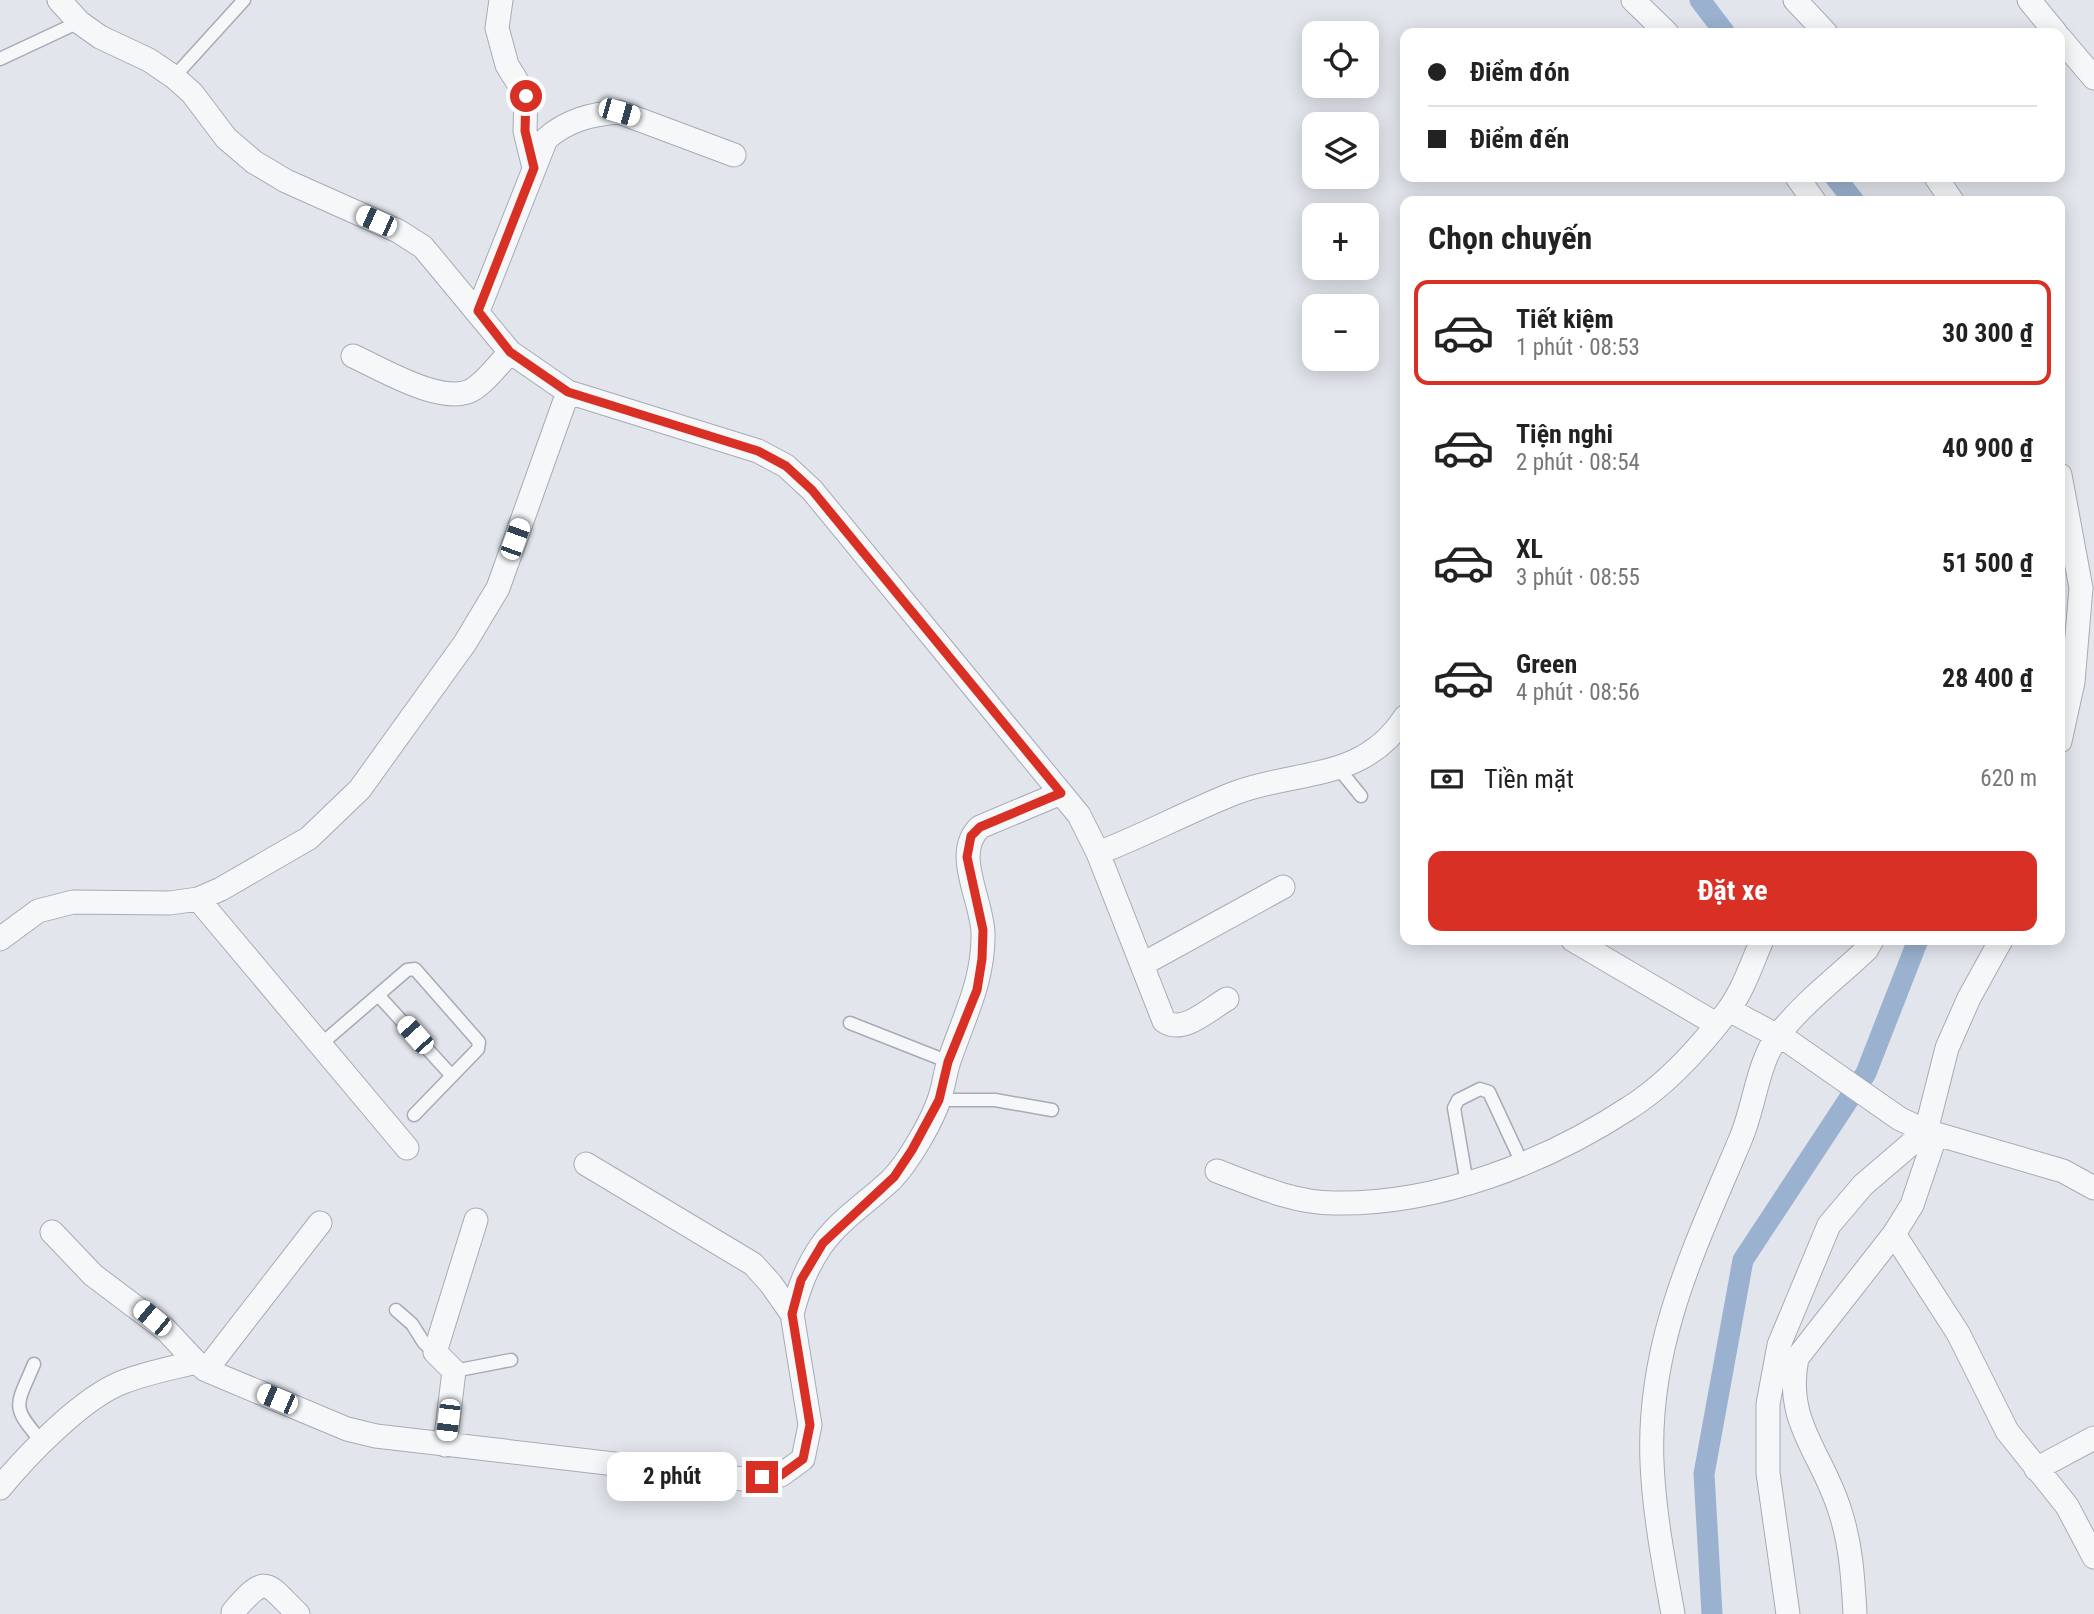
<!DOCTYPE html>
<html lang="vi">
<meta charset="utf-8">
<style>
body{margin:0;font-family:"Roboto Condensed",sans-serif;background:#f2f2f2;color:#222;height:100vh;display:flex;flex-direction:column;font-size:26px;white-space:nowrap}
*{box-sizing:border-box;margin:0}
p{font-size:23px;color:#767676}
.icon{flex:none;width:38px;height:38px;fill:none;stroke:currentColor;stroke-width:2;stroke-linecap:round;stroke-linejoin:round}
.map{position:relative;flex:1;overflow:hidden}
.panel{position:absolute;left:1400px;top:196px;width:665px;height:749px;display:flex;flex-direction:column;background:#fff;border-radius:14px;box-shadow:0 4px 18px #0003}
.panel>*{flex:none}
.top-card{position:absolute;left:1400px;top:28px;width:665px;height:154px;border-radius:14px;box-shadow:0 4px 18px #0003;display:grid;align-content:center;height:154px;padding:0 28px;background:#fff}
.tools{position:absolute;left:1302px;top:21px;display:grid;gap:14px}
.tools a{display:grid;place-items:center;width:77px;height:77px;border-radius:14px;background:#fff;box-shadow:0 4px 18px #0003;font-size:35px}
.end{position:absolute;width:32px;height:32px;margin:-16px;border:9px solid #d93025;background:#fff;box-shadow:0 0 0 4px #fff}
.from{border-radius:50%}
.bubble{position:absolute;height:49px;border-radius:14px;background:#fff;box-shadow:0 4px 18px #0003;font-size:23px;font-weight:700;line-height:49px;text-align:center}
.car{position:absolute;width:21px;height:42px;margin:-21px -10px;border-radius:9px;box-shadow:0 0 5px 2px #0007;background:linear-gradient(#fff 24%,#345 0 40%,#fff 0 76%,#345 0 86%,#fff 0)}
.top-card b{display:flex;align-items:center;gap:24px;height:66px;font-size:26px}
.top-card b+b{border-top:2px solid #e0e0e0}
.top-card i{width:18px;height:18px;background:#222}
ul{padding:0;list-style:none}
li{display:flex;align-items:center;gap:21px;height:105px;margin:0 14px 10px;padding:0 14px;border:4px solid transparent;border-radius:14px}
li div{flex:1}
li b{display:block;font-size:26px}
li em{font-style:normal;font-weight:700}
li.active{border-color:#d93025}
li>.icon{width:63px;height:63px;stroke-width:1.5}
h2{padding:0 28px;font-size:32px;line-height:84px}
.pay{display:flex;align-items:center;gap:18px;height:77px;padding:0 28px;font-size:26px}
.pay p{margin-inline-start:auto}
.button{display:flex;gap:14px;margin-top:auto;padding:14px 28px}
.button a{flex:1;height:80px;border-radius:14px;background:#d93025;color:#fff;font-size:28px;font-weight:700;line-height:80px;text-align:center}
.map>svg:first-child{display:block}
</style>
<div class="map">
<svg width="2094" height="1614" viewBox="0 0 2094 1614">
<rect width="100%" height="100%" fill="#e2e5ec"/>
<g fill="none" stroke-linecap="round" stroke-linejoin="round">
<path stroke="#9ab1cf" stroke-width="21" d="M1700,0L1725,33
M1835,177L1854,201
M1712,1614L1704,1474L1743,1260L1866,1073L1918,940"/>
<defs>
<path id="service" d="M0,59L79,22
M174,77L244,0
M1339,769L1361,796
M378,995L452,1076
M850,1023L949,1062
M320,1045L407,970L415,969L479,1042L478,1049L414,1115
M939,1100H995L1052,1110
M1467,1184L1454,1108L1458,1100L1480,1089L1489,1092L1522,1163
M396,1310L412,1324L424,1343L435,1352
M34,1364C16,1407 10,1405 42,1442
M454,1371L511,1360"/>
<path id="minor" d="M59,0L79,22L100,37L149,60L174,77L192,93L226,138L254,162L286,181L398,231L423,247L510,352L568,392L758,451L786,466L812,490L1079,815L1098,853C1145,835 1189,811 1235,793C1299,769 1363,782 1405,717
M501,0L497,28L507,65L526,96L525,131L534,168
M1633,0L1667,33
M1795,0L1826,33
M2029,0L2056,33
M2060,38L2094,78
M1797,177L1814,201
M1936,177L1952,201
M478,311L546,139C567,120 592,114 619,112L734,155
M353,356C382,369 447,409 475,388C488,379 499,364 510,352
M2060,475L2081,588L2073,682L2060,741
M1098,853L1164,1021C1183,1035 1209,1009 1227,999
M198,899L407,1148
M0,939L38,911L73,902L170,903L198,899L221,889L309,838L360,789L465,643L498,588L568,392
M1573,940L1716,1024
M1143,964L1283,887
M1729,1010L1791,1043L1900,1119L1926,1131L2063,1171L2094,1188
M1217,1171C1254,1185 1294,1203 1334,1203C1436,1205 1545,1163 1629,1108C1666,1085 1701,1046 1727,1012C1743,991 1752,963 1762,940
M52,1232L93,1275L166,1330L196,1362
M1894,1234L1958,1333L2007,1431L2067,1506L2094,1557
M792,1314C799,1288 806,1268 821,1246C839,1220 869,1201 891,1180C908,1163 933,1120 940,1097C944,1085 945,1073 949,1061C964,1017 984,980 983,933C982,899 952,853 980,827L1061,793
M206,1370L320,1223
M445,1445L454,1371L435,1352L476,1220
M2036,1469L2094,1438
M0,1488C27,1455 83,1397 123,1382C146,1373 172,1368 196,1362L206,1370L347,1429L376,1436L743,1479L781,1475L803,1459L810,1425L792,1314L771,1284L753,1264L586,1164
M233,1612C267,1572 266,1583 298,1614
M1673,1614C1664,1564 1654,1513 1652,1462C1647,1342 1696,1245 1741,1138C1755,1105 1757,1063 1779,1034C1804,1002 1838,977 1867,949L1872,940
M1788,1614L1768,1473V1404L1779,1345L1829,1225L1863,1185L1926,1131L1947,1048L1969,998L2001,940
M1855,1614C1853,1578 1851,1543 1839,1508C1821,1452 1784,1421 1797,1358L1894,1234L1912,1205L1936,1134"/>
</defs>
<use href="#service" stroke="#a6abb7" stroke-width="15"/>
<use href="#minor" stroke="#a6abb7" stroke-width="25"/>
<use href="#service" stroke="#f5f7f9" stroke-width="12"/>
<use href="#minor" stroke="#f5f7f9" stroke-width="23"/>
</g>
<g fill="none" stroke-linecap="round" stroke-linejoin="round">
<path stroke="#d93025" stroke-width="9" d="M526,96L525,131L534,168L478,311L510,352L568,392L758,451L786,466L812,490L1061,793L980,827L971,836L967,857L983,930L982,959L977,990L948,1062L939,1100L912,1150L894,1177L823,1243L801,1280L792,1314L810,1425L803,1459L781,1475L762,1477"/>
</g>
</svg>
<div class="tools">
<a><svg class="icon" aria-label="locate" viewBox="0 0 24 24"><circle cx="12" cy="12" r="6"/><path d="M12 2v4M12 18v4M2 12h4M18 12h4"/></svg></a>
<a><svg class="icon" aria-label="layers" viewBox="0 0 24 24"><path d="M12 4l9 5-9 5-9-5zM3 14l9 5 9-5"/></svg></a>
<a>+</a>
<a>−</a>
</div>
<i class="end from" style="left:526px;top:96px"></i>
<i class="end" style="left:762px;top:1477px"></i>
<div class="bubble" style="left:607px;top:1452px;width:130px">2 phút</div>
<i class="car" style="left:619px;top:112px;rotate:106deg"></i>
<i class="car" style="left:376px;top:221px;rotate:294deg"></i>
<i class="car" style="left:515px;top:539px;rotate:20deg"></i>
<i class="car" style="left:415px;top:1035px;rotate:318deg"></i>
<i class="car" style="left:152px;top:1318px;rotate:310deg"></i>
<i class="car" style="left:277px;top:1399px;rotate:293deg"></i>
<i class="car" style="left:448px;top:1420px;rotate:187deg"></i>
<div class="top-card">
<b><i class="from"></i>Điểm đón</b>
<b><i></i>Điểm đến</b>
</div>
<section class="panel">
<h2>Chọn chuyến</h2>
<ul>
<li class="active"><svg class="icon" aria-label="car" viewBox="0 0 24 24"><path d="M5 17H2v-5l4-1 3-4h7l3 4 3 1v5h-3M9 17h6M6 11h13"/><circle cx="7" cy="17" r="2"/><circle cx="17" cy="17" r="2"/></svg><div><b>Tiết kiệm</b><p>1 phút · 08:53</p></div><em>30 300 ₫</em></li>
<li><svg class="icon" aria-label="car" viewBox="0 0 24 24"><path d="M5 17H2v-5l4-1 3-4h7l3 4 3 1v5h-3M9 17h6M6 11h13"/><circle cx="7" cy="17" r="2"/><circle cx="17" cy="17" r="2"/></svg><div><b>Tiện nghi</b><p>2 phút · 08:54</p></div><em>40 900 ₫</em></li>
<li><svg class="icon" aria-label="car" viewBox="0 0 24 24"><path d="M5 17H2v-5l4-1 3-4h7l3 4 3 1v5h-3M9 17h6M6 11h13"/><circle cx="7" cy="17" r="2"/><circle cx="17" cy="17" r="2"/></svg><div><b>XL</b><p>3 phút · 08:55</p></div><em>51 500 ₫</em></li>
<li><svg class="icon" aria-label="car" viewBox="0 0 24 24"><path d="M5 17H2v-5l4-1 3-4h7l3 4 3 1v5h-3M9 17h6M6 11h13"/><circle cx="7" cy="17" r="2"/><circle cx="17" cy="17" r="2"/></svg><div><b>Green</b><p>4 phút · 08:56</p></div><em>28 400 ₫</em></li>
</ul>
<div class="pay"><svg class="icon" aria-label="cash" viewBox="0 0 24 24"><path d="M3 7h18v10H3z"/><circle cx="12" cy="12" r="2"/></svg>Tiền mặt<p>620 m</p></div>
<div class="button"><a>Đặt xe</a></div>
</section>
</div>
